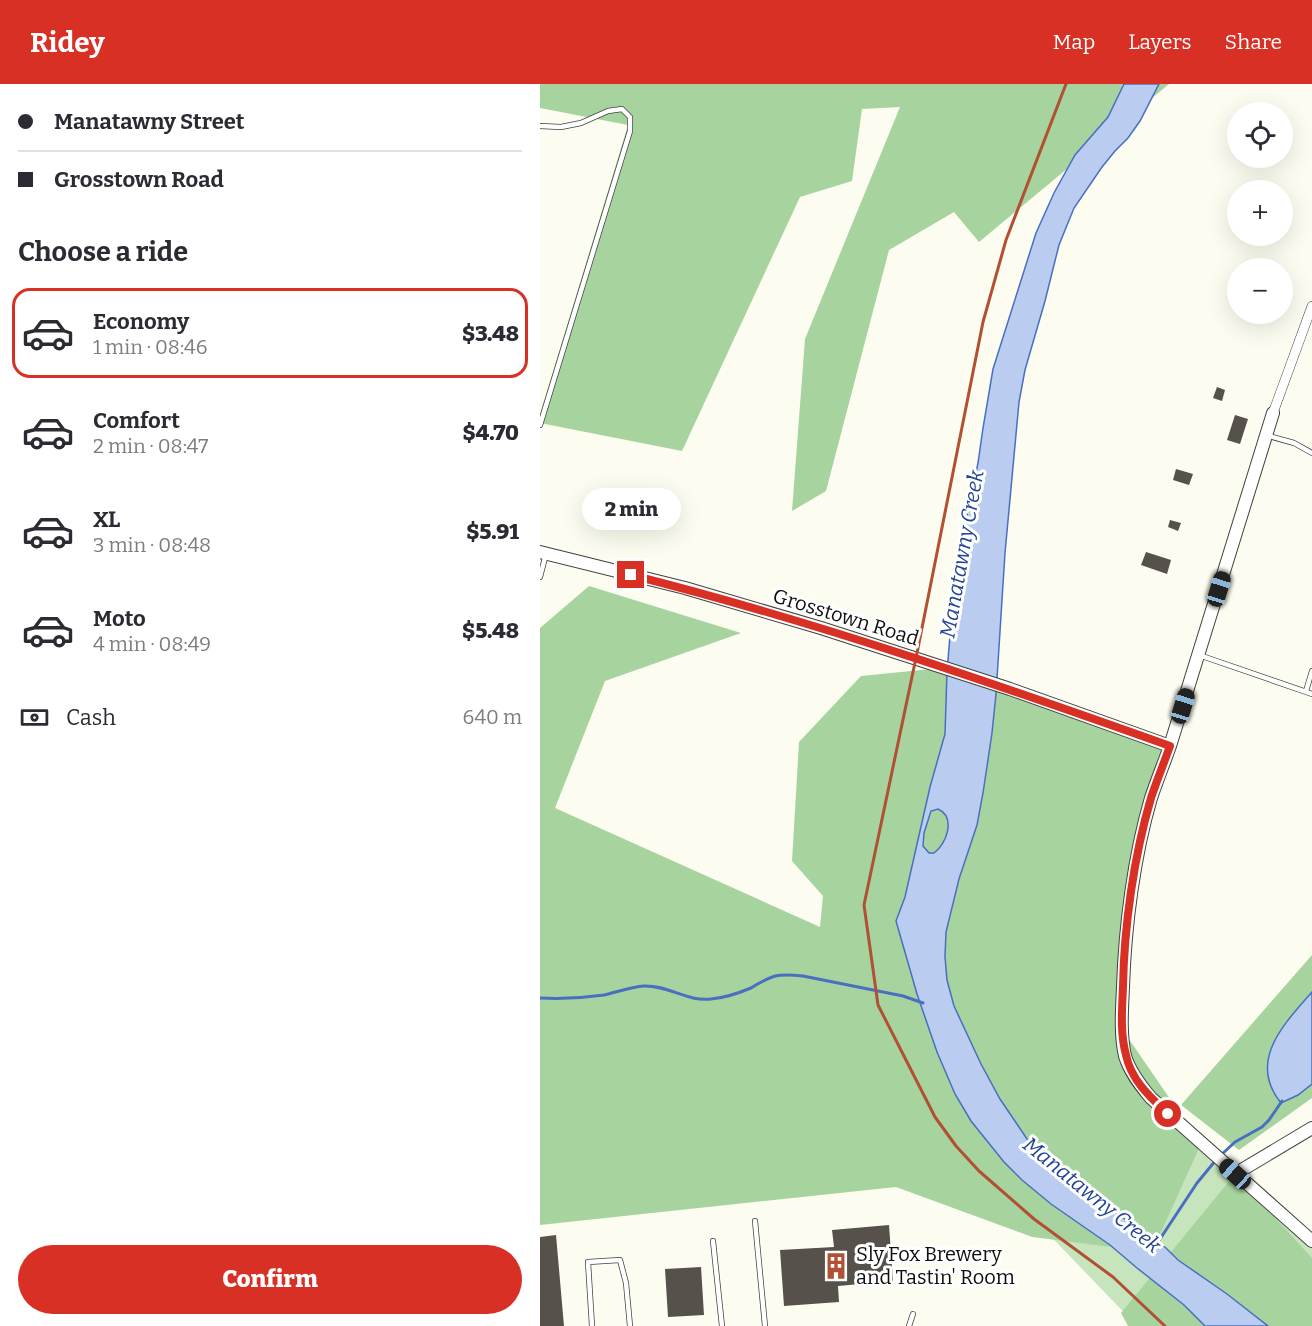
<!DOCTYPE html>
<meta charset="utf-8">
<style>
body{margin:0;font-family:Bitter,serif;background:#f7f7f7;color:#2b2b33;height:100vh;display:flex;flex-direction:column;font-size:22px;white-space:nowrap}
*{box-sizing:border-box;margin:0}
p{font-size:20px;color:#7c7c81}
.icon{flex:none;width:33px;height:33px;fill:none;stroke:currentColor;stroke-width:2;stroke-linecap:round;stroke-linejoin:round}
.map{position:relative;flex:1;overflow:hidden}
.drawer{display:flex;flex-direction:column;background:#fff;width:540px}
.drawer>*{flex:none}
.guide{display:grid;align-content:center;height:132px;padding:0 18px;background:#fff}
.buttons{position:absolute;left:687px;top:18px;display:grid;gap:12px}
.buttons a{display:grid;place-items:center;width:66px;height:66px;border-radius:50%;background:#fff;box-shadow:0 6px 24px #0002;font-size:30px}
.end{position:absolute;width:27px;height:27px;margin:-14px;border:8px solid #d93025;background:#fff;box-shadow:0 0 0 3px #fff}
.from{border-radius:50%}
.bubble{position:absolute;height:42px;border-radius:21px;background:#fff;box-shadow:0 6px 24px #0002;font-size:20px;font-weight:800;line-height:42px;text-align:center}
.car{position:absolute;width:18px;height:36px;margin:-18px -9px;border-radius:8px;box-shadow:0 0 4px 2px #0007;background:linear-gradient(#222 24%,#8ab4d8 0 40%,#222 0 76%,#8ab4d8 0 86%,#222 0)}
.guide b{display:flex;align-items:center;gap:21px;height:57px;font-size:22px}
.guide b+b{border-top:2px solid #e1e1e2}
.guide i{width:15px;height:15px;background:#2b2b33}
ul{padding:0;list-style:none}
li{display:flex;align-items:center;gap:18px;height:90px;margin:0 12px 9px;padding:0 6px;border:3px solid transparent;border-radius:18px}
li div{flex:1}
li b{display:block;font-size:22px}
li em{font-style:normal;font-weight:800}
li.on{border-color:#d93025}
li>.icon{width:54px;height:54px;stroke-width:1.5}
h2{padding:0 18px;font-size:27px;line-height:72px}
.pay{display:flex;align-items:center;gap:15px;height:66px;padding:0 18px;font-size:22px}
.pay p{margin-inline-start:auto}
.cta{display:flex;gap:12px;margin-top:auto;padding:12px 18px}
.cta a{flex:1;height:69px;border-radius:36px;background:#d93025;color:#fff;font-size:24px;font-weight:800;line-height:69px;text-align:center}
header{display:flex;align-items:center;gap:36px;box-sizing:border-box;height:84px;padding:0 30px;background:#d93025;color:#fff}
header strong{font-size:28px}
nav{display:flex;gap:33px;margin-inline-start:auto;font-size:21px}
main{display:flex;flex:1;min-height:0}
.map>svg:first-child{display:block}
</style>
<header>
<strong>Ridey</strong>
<nav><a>Map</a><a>Layers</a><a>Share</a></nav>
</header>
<main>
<section class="drawer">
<div class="guide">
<b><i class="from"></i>Manatawny Street</b>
<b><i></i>Grosstown Road</b>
</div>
<h2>Choose a ride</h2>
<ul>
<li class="on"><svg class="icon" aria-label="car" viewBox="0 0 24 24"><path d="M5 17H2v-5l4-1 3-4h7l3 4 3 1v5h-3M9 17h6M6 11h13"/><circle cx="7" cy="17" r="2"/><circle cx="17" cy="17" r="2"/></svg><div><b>Economy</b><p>1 min · 08:46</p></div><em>$3.48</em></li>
<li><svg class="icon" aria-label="car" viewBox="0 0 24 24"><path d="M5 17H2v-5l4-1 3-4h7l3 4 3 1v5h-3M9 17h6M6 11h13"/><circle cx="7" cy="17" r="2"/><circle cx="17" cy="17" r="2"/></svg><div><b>Comfort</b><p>2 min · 08:47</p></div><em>$4.70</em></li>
<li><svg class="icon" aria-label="car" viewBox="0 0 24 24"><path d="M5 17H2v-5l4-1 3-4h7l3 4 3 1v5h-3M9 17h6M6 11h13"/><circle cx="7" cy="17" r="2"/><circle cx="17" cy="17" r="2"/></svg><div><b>XL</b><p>3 min · 08:48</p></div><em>$5.91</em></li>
<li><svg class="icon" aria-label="car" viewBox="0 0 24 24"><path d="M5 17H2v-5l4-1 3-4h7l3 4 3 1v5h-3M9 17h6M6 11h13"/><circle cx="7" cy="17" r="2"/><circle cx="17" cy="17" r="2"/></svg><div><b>Moto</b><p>4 min · 08:49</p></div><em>$5.48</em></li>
</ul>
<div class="pay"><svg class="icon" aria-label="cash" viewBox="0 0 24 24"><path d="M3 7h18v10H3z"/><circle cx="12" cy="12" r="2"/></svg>Cash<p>640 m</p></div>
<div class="cta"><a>Confirm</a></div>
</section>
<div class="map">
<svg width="772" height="1242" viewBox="0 0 772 1242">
<rect width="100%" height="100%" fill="#fcfdf0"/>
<path fill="#c7e5bd" d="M611,1014L772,1160V1242H597L494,1135Z"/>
<path fill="#a7d49e" d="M0,0H629L439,158L414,128L349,166L286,407L252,427L265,255L360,23L322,25L312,97L260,113L142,367L0,339V330L88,41L0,24Z
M49,502L201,549L65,597L15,724L280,843L283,812L252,777L259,658L321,592L401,584L630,662L591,810L582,945L661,1060L612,1168L492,1153L356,1103L0,1141V544Z
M772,871V1014L699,1066L641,1021Z
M695,1090L772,1174V1242H588L581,1229Z"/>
<path fill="#bacdf0" stroke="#486fc0" stroke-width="1.5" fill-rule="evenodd" d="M584,0H619L600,37L588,54L575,67L562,83L534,124L519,161L505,217L485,286L479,318L465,469L456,610L452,649L443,709L437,741L419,795L406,848L405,873L407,896L414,922L441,980L460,1015L487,1055L498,1067L501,1068L532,1095C537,1098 539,1102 544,1106C548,1109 550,1109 553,1113L626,1164L638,1176L687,1210L728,1242H665L644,1221L597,1184L570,1161L511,1120L482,1096L464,1078L431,1037L415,1010L397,968L377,910L356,837L365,813L390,703L405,650L407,588L411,539L423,450L438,379L443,344L453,285L496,149L514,109L535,71L568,33ZM398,725C416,733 407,760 394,769H389L383,762L384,749L391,727Z
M772,908V1000L758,1011L741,1019C707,977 744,940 772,908Z"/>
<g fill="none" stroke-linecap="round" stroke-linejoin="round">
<path stroke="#486fc0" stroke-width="3" d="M0,914C21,915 43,914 64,911C77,908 91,903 104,902C128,901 147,918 171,915C184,914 199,909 211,904C219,899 226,895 235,892C244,890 254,891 263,892L363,912L383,919
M681,1071L695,1058L722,1043L729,1036L742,1017
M616,1161L657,1099L676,1076"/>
</g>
<path fill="#56524b" d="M677,303L685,306L682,317L673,314Z
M695,331L708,335L700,360L687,356Z
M636,385L653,390L649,401L633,396Z
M630,436L641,439L638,447L628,443Z
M606,468L631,476L627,490L601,481Z
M349,1141L353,1197L298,1202L299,1218L244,1222L240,1166L294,1163L292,1146Z
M16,1151L24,1242H0V1153Z
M161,1183L164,1231L128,1233L125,1185Z"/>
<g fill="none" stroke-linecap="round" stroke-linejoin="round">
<defs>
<path id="service" d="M0,42L21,43L41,39L68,27L82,25L90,33V47L0,341
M729,352L754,359L772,369
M0,493L6,470
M659,571L772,610
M766,607L772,587
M215,1137L225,1242
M173,1157L182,1242
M52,1242L48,1178L80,1176L86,1199L90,1242
M369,1242L373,1230"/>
<path id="minor" d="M733,329L772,222"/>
<path id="tertiary" d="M733,329L630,662C624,679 617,696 611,714C594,772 585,842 583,903C582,926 580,949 585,972C590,988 600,1001 611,1014L772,1157
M0,468L145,504L281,544L470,605L630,662
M695,1090L772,1044"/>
</defs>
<use href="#service" stroke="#414141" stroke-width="6"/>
<use href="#minor" stroke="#414141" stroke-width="10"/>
<use href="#tertiary" stroke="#414141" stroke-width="14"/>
<use href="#service" stroke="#fff" stroke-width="4.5"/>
<use href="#minor" stroke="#fff" stroke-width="9"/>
<use href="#tertiary" stroke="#fff" stroke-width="12"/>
<path stroke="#b15033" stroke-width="3" d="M526,0L466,156L443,238L377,569L324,821L338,921L395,1033L416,1062L439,1087L494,1135L573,1193L625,1242"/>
</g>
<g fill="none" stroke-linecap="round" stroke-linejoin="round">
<path stroke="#d93025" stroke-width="8" d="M91,491C274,537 453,599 630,662C624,679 617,696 611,714C594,772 584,842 583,903C582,926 580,949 586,971C591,996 610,1013 628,1030"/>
</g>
<defs>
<symbol id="building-bare" viewBox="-9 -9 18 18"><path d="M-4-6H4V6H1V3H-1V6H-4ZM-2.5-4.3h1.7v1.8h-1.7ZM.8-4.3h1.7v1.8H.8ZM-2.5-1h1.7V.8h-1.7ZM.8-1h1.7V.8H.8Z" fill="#b15033" stroke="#fff" stroke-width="2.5" paint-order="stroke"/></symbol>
</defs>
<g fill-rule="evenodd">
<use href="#building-bare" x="277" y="1163" width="38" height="38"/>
</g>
<g text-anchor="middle" stroke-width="6" stroke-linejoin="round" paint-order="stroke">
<g font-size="20" fill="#0e0e0e" stroke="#fff">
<text transform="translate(306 533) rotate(17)" y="7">Grosstown Road</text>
</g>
<g font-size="20" fill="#0e0e0e" stroke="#fff" text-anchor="start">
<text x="316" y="1177">Sly Fox Brewery<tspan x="316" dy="23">and Tastin' Room</tspan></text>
</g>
<g font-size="21" font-style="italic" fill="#234494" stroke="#fff">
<text transform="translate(422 470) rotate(-80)" y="7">Manatawny Creek</text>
<text transform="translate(552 1111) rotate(39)" y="7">Manatawny Creek</text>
</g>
</g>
</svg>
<div class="buttons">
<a><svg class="icon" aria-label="locate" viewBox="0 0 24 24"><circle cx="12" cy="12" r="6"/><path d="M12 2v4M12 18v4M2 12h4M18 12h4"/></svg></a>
<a>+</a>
<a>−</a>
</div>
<i class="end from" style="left:628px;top:1030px"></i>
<i class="end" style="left:91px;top:491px"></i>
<div class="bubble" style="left:42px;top:404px;width:99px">2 min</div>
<i class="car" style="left:679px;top:505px;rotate:17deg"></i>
<i class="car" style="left:643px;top:622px;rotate:17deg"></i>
<i class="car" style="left:695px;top:1090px;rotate:312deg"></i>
</div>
</main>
